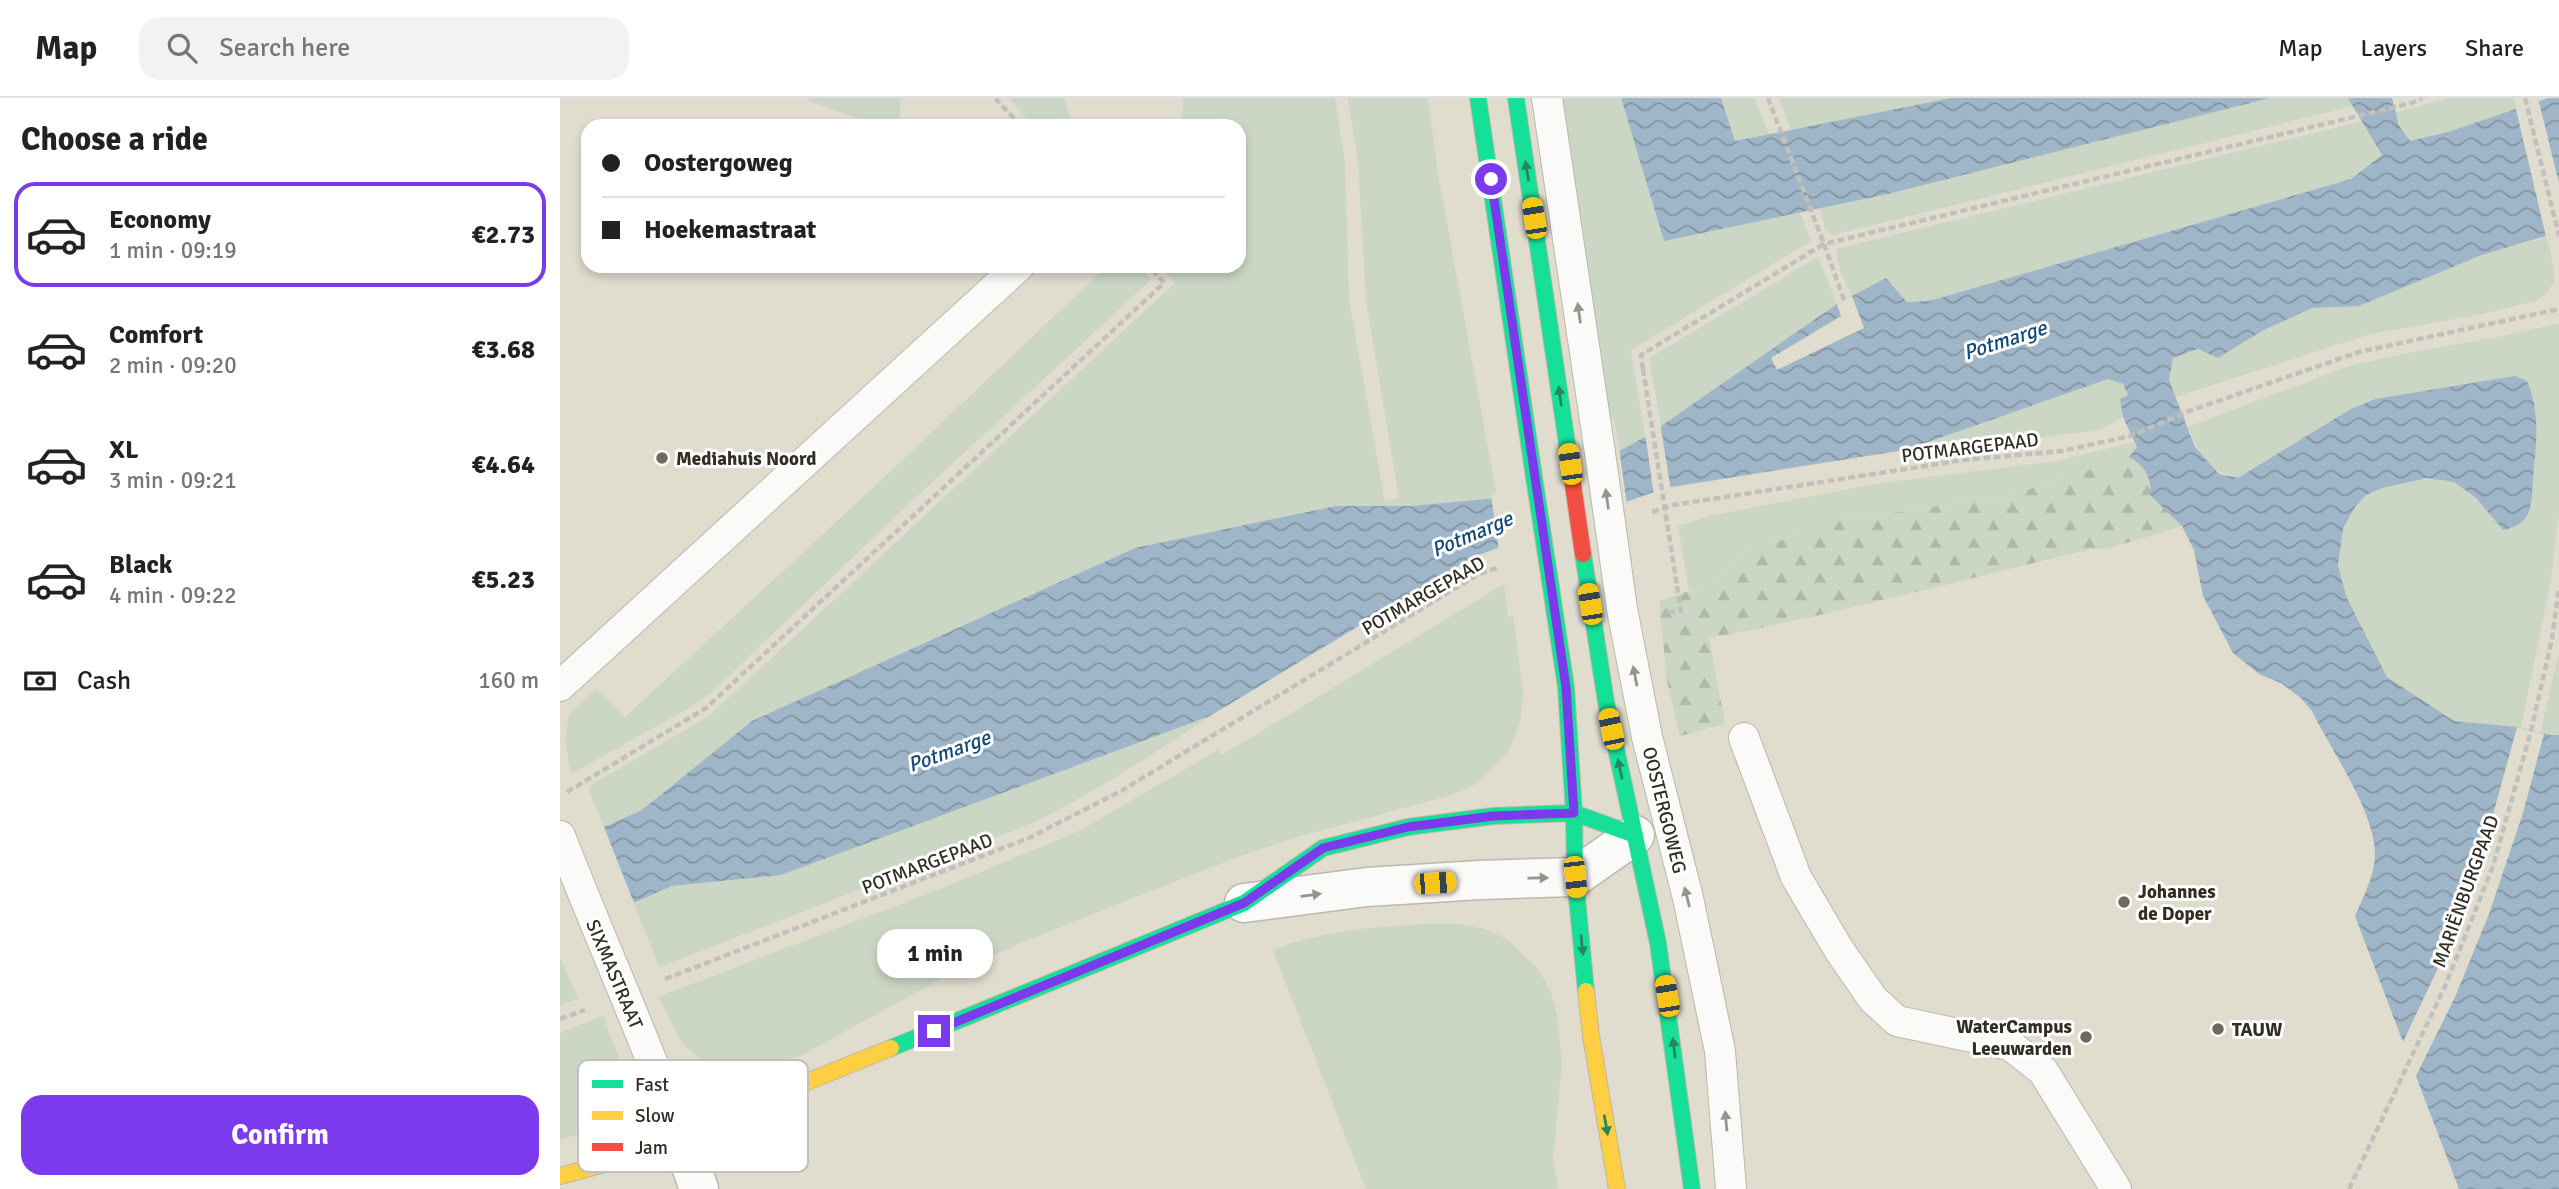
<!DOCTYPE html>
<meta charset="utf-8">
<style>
body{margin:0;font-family:Signika,sans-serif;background:#f2f2f2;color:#222;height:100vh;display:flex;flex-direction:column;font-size:26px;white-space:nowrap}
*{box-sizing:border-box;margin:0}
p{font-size:23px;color:#767676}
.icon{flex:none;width:38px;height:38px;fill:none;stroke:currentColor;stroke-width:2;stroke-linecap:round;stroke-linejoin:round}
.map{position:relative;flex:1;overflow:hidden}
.sheet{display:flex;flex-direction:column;background:#fff;width:560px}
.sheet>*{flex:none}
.guide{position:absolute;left:21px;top:21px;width:665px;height:154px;border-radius:21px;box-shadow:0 4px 10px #0003;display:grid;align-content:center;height:154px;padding:0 21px;background:#fff}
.end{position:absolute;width:32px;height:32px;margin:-16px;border:9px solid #7c3aed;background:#fff;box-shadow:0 0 0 4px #fff}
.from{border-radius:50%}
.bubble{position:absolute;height:49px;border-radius:21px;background:#fff;box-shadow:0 4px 10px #0003;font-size:23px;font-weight:700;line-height:49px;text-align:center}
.car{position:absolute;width:21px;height:42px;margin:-21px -10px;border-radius:9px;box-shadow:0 0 5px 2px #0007;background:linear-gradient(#f5c518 24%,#345 0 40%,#f5c518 0 76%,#345 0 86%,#f5c518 0)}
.guide b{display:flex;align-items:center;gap:24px;height:66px;font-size:26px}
.guide b+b{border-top:2px solid #e0e0e0}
.guide i{width:18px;height:18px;background:#222}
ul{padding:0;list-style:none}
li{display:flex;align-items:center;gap:21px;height:105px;margin:0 14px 10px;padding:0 7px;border:4px solid transparent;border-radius:21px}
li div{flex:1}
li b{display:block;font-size:26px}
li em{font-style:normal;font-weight:700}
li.selected{border-color:#7c3aed}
li>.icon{width:63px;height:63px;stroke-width:1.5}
h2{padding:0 21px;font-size:32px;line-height:84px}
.pay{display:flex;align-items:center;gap:18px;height:77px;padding:0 21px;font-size:26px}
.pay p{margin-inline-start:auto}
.cta{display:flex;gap:14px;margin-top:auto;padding:14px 21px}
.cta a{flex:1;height:80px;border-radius:21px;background:#7c3aed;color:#fff;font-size:28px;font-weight:700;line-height:80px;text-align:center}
header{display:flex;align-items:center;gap:42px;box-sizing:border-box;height:98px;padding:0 35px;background:#fff;border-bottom:2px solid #e0e0e0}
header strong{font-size:33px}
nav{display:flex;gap:38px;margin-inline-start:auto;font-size:24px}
.search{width:490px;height:63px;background:#f2f2f2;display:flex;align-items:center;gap:18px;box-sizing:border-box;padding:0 24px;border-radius:21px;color:#767676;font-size:26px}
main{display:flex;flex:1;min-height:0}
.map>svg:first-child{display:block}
</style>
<header>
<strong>Map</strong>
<div class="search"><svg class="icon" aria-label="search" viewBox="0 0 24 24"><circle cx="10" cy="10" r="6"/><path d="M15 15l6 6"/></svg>Search here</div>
<nav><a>Map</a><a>Layers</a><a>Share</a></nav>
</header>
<main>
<section class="sheet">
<h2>Choose a ride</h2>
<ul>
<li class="selected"><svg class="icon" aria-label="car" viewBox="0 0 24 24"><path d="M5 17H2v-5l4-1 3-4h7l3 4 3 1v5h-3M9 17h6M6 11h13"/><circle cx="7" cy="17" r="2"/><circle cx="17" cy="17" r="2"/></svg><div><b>Economy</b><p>1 min · 09:19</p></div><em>€2.73</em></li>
<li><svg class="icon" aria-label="car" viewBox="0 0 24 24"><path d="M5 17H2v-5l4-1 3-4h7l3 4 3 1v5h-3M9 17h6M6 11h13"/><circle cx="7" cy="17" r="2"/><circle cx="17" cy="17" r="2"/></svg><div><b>Comfort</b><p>2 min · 09:20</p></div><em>€3.68</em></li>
<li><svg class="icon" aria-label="car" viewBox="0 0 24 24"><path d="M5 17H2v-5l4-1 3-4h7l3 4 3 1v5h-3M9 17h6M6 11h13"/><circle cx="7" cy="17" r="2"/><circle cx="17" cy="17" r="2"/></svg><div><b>XL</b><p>3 min · 09:21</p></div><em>€4.64</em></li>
<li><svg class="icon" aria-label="car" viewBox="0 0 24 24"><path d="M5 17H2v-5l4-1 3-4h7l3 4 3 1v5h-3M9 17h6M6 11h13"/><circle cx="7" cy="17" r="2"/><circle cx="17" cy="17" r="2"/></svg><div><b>Black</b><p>4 min · 09:22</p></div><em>€5.23</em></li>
</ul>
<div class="pay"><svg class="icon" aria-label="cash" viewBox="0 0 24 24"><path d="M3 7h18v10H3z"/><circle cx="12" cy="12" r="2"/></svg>Cash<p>160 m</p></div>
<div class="cta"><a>Confirm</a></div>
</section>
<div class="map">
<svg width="1999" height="1091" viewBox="0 0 1999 1091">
<defs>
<pattern id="forest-firs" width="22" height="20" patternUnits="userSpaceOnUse" patternTransform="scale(1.75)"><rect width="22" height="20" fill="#cbd7c4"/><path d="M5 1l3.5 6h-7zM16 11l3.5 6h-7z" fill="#afb9a8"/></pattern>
<pattern id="water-waves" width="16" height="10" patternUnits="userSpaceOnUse" patternTransform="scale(1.75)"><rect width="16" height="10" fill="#9fb6c8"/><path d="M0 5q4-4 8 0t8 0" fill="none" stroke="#8294a2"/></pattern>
</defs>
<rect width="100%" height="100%" fill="#e0dcce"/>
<path fill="#cbd7c4" d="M248,0H340V28H317L248,2Z
M449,0H504L512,28H473Z
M623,0H775L785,63L789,201L825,404L839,400L806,202L798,65L788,0H868L878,76L937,400L851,408H776L192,623L82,712L44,729L28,689L149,618L615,185L600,168H679V28H622Z
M1001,0H1061L1104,142L1240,114L1251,143L1071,252L1085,339L1059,353L1054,321H1050Z
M1161,0H1194L1209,36L1175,43Z
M1219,0H1391L1231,32Z
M1710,0H1788L1793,8L1273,137L1265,131L1260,110L1329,96Z
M1889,0H1953L1956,11L1891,33L1849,43L1835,15Z
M1803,23L1822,57L1791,81L1369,203L1348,204L1326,180L1292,198L1279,171L1276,151Z
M1987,139L1994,170V184L1986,196L1976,203L1923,216L1811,236L1615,299L1609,283L1613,260L1638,251L1658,260L1704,232L1752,210L1799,208L1919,158Z
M1258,159L1277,206L1101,328L1089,260Z
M547,168H579L591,182L340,414L151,595L129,610L11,676L5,643L9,617L36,590L65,619L315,388Z
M1999,225V414L1991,481L1961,630L1894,623L1827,579L1786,498L1778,467L1783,431L1795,409L1806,397L1822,390L1867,380L1894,384L1916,400L1943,432L1970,407L1973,380L1789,312L1678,380C1644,372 1641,358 1628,329L1789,268L1852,254L1943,238Z
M1548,281L1563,286L1568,298L1560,301L1563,319L1540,332L1402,349L1400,342L1345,352Z
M1574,344L1577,349L1569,359L1448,398L1283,422L1183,455L1153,485L1129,492L1118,428L1155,417L1314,386L1496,363Z
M944,486L948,519L953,517L963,594L960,626L948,654L916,686L888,698L734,740L678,759L512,824L397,872L244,956L194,974L144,965L123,946L98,899L380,791L521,732L658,652L662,657Z
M1999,555V637L1980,635Z
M650,618C593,656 537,693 475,724L99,869L74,806L112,788L221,777Z
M863,826H901L925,831L947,841L979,872L991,894L997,916L1002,965L993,1061L998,1091H806L713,852C761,833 812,829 863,826Z
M0,859L18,901L0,907Z
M43,918L69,986L67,1005L57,1023L0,1042V935Z"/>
<path fill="url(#forest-firs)" d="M1569,359C1586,368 1591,380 1592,398L1622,428L1550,450L1532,451C1404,481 1277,516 1149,540L1165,626L1120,638L1107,583L1099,503L1153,485L1183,455L1283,422L1448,398Z"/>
<path fill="url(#water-waves)" d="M1061,0H1161L1175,43L1391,0H1710L1328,96L1104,143Z
M1788,0H1832L1839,27L1850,43L1891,33L1988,0H1999V134L1919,158L1799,208L1752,210L1704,232L1658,260L1638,251L1613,260L1609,282L1635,349L1659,376L1678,380L1789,312L1815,301L1955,278L1967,283C1981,316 1976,346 1973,381C1972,393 1973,408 1966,419C1961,427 1952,430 1943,432L1916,400L1894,384L1867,380L1822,390L1806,397L1795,409L1783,431L1778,467L1786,498L1827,579L1894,623L1957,629L1991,637H1999V1091H1899L1795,818C1802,802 1811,784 1814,767C1823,724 1771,653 1752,613L1741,600L1721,585L1699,576L1673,555L1643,498L1634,452L1622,428L1591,398C1591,380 1586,368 1569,359L1577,349L1563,319L1560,301L1568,297L1563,286L1548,281L1345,352L1105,390L913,459L650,618L221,777L112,788L74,805L44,729L82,712L192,623L575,450L776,408H851L937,400L1059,353L1085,339L1277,206L1326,180L1347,204L1369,203L1791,81L1822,57Z"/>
<path fill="#e0dcce" d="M1978,0L1999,85V138L1987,143L1955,7Z
M1292,198L1304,230L1217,272L1211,260L1281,218L1277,206Z
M1100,324L1111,393L1094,398L1085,335Z
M1059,349L1067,407L939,453L931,397Z
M1957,629L1984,636L1963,715L1929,816L1895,899L1854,982L1841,948L1880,866L1902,810L1923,753Z
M42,725L75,809L0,836V742Z"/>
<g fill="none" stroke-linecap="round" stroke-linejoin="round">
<defs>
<path id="lane" d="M987,0L1040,355
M1053,446L1062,511L1087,639L1128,800L1160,953L1171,1091
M0,588L459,168
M1184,640L1236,779L1279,852L1313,901L1337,923L1450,947L1483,973L1556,1091
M0,738C39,838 83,936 120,1036"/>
<path id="street" d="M684,805L807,789L920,782L1015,779L1075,737
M120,1036L139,1091"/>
<path id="fast" d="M918,0L974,379
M956,0L1010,366
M1023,456L1046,604L1098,845L1132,1091
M988,470L1006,589L1014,715L1015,779L1026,893
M331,950L684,805L763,750L848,729L933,718L1014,715L1075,737"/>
<path id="slow" d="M1026,893L1031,938L1057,1091
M0,1078L41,1067L331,950"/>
</defs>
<use href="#lane" stroke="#bbb8ad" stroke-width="32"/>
<use href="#street" stroke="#bbb8ad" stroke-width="41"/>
<use href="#fast" stroke="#bbb8ad" stroke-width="18"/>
<use href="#slow" stroke="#bbb8ad" stroke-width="18"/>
<path stroke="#c2c0bc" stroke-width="4.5" stroke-dasharray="7 3.5" stroke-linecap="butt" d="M435,0L461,28
M1965,0L1999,138
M1284,202L1264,146L1852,5L1862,0
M1083,271L1081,257L1264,146L1208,0
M1092,414L1113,407L1404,362L1502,353L1570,338L1632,312L1799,254L1999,211
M1108,514L1121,513L1117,488
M7,694L146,610L604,185L589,168
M105,881L471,739L561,693L919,476L939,469
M0,921L25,912
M1789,1091L1886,886L1933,768L1971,633L1992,541L1999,489"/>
<use href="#lane" stroke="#fafaf8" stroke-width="30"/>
<use href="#street" stroke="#fafaf8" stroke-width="38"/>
<use href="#fast" stroke="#16e098" stroke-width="16"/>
<use href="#slow" stroke="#ffcf43" stroke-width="16"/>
<defs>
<path id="lane-bridge" d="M1040,355L1053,446"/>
<path id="fast-bridge" d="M974,379L988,470"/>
<path id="jam-bridge" d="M1010,366L1023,456"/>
</defs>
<use href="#lane-bridge" stroke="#bbb8ad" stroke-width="32" stroke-linecap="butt"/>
<use href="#fast-bridge" stroke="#bbb8ad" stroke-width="18" stroke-linecap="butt"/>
<use href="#jam-bridge" stroke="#bbb8ad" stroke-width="18" stroke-linecap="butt"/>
<path stroke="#c2c0bc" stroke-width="4.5" stroke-dasharray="7 3.5" stroke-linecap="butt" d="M1083,271L1117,488"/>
<use href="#lane-bridge" stroke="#fafaf8" stroke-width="30"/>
<use href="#fast-bridge" stroke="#16e098" stroke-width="16"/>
<use href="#jam-bridge" stroke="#f24e42" stroke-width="16"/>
</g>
<defs><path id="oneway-solid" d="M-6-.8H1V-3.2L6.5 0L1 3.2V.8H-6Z" transform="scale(1.75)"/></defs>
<g fill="#23865e">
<use href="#oneway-solid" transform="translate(967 73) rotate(-99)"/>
<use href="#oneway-solid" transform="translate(1000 298) rotate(-98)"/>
<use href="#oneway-solid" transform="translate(1060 671) rotate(-102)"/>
<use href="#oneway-solid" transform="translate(1022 847) rotate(84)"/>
<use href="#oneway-solid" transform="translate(1114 950) rotate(-97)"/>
<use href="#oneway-solid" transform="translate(1046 1027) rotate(80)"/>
</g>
<g fill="#95948e">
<use href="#oneway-solid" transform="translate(1019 215) rotate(-98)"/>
<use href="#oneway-solid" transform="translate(1047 401) rotate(-98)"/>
<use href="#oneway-solid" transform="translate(1075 578) rotate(-101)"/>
<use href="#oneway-solid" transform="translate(978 780) rotate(-1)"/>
<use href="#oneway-solid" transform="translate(751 797) rotate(-7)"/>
<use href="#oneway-solid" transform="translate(1127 799) rotate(-104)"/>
<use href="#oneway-solid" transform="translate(1166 1023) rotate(-95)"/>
</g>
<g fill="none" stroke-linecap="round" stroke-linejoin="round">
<path stroke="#7c3aed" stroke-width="9" d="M374,933L684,805L763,750L848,729L933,718L1014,715L1006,589L931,81"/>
</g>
<g fill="#6e6a5f" stroke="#fff" stroke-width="2.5">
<circle cx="102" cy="360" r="7"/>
<circle cx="1564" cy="804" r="7"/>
<circle cx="1658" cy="931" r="7"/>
<circle cx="1526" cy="939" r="7"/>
</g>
<g text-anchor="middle" stroke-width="6" stroke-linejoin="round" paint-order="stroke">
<g font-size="19" fill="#302d23" stroke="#fff">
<text transform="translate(1410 349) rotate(-7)" y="7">POTMARGEPAAD</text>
<text transform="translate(863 497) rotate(-30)" y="7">POTMARGEPAAD</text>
<text transform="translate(1105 712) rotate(76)" y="7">OOSTERGOWEG</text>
<text transform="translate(367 765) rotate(-21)" y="7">POTMARGEPAAD</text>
<text transform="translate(1905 793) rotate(-70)" y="7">MARIËNBURGPAAD</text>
<text transform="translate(55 876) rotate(67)" y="7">SIXMASTRAAT</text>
</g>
<g font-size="19" font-weight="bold" fill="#302d23" stroke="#fff" text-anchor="start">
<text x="116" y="367">Mediahuis Noord</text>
<text x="1578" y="800">Johannes<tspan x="1578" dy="22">de Doper</tspan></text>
<text x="1512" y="935" text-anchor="end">WaterCampus<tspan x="1512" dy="22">Leeuwarden</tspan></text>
<text x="1672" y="938">TAUW</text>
</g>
<g font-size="21" font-style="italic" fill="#124a73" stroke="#fff">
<text transform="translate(1445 242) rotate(-18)" y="7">Potmarge</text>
<text transform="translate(912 436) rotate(-23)" y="7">Potmarge</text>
<text transform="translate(389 653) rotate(-20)" y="7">Potmarge</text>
</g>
</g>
<rect x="18" y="962" width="230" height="112" rx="10" fill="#fff" stroke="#c1c0bd" stroke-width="2"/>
<rect x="32" y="982" width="31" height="8" fill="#16e098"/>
<rect x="32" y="1013" width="31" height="9" fill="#ffcf43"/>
<rect x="32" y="1045" width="31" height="8" fill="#f24e42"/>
<g font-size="19" fill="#302d23">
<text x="75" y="993">Fast</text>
<text x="75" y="1024">Slow</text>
<text x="75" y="1056">Jam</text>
</g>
</svg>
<i class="end from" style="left:931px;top:81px"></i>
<i class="end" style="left:374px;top:933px"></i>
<div class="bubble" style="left:317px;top:831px;width:116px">1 min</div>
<i class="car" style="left:974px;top:120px;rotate:351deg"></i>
<i class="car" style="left:1010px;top:366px;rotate:352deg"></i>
<i class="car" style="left:1030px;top:506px;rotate:351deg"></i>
<i class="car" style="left:1051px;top:631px;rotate:348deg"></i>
<i class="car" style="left:1015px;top:779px;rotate:174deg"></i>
<i class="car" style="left:875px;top:785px;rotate:86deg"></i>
<i class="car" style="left:1107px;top:898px;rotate:351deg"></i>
<div class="guide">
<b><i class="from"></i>Oostergoweg</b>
<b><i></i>Hoekemastraat</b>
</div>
</div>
</main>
